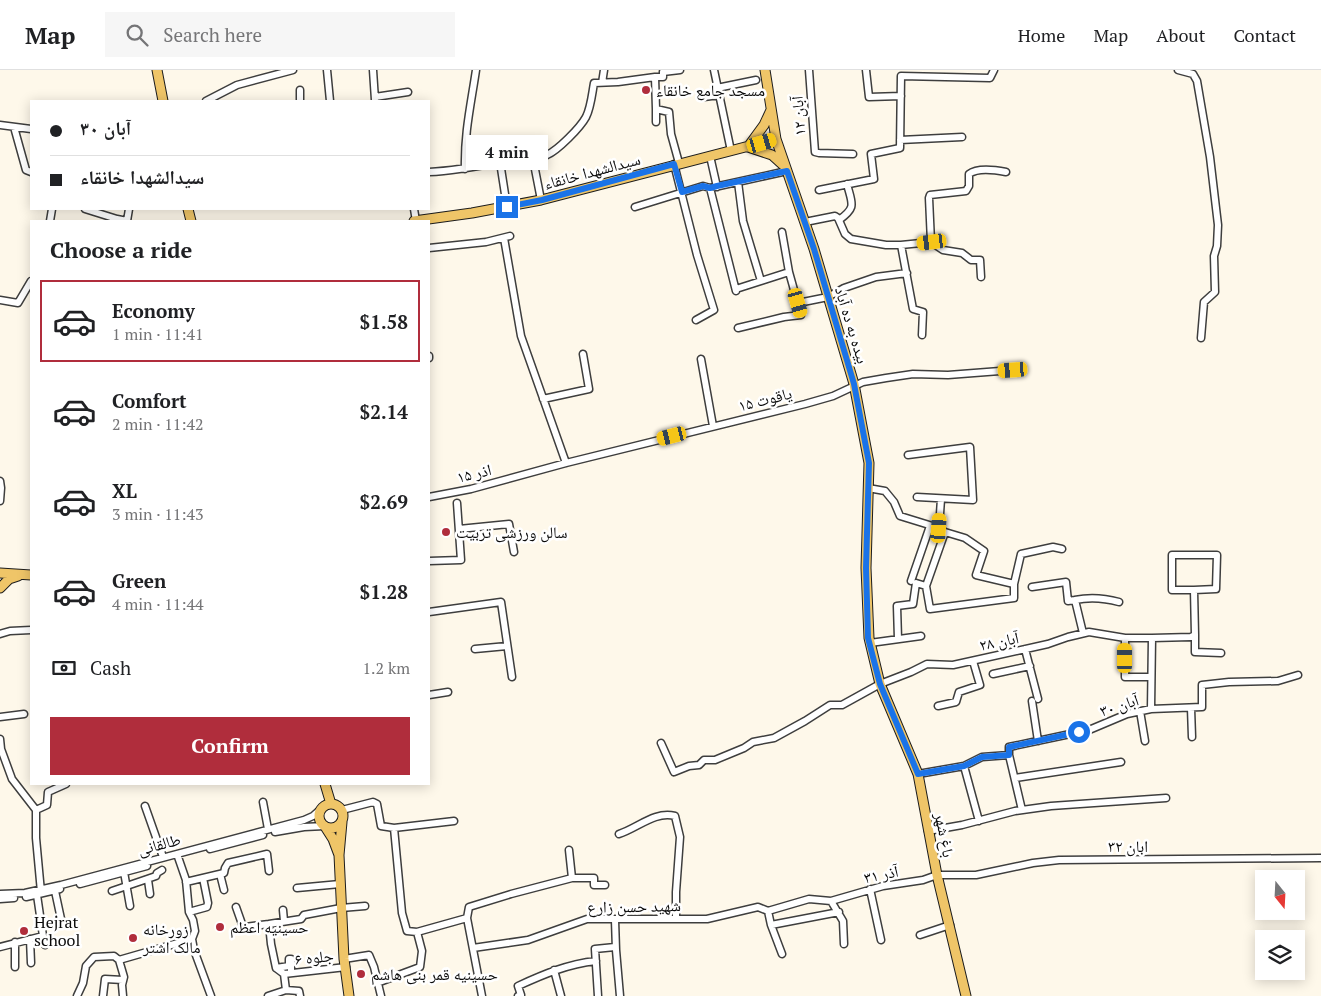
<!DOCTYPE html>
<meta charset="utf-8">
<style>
body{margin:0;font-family:"PT Serif","Noto Naskh Arabic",serif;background:#f6f6f6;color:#202124;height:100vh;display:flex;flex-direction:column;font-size:19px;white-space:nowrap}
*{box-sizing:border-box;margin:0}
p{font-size:16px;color:#757577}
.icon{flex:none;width:28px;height:28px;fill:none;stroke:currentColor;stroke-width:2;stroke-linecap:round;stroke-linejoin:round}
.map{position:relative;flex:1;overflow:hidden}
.drawer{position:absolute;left:30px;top:150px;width:400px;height:565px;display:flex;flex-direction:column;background:#fff;border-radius:0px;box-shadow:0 2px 12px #0003}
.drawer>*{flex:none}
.hud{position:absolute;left:30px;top:30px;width:400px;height:110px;border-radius:0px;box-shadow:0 2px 12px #0003;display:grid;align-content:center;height:110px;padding:0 20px;background:#fff}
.needle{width:32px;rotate:162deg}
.buttons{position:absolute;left:1255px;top:800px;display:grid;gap:10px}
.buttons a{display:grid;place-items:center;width:50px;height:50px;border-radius:0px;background:#fff;box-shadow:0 2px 12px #0003;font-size:25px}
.end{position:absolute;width:22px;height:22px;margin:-11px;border:6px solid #1a73e8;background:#fff;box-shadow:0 0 0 2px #fff}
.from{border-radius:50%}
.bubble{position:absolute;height:35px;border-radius:0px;background:#fff;box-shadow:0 2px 12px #0003;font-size:16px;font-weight:700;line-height:35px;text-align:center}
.car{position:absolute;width:15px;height:30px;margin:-15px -8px;border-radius:6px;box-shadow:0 0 4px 1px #0007;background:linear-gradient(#f5c518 24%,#345 0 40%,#f5c518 0 76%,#345 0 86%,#f5c518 0)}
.hud b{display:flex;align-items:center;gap:18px;height:48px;font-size:19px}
.hud b+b{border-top:1px solid #e0e0e0}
.hud i{width:12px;height:12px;background:#202124}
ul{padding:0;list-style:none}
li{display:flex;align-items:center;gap:15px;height:82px;margin:0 10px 8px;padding:0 10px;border:2px solid transparent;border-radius:0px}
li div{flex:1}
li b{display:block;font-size:19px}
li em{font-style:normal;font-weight:700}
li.selected{border-color:#b02d3c}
li>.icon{width:45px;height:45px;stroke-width:1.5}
h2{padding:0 20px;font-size:22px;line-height:60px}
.pay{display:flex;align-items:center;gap:12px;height:55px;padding:0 20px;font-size:19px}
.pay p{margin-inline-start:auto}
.cta{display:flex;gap:10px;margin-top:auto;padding:10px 20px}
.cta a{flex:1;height:58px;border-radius:0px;background:#b02d3c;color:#fff;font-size:20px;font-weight:700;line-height:58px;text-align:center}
header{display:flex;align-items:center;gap:30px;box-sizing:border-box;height:70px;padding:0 25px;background:#fff;border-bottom:1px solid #e0e0e0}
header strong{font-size:24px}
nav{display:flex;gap:28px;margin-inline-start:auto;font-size:18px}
.search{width:350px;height:45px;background:#f6f6f6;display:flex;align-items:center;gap:12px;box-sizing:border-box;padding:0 18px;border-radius:0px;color:#757577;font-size:19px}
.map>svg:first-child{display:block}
</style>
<header>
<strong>Map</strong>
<div class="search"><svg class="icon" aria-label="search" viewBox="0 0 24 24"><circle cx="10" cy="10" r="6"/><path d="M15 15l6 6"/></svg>Search here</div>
<nav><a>Home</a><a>Map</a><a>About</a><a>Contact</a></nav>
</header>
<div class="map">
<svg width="1321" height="926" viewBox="0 0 1321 926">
<rect width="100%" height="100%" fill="#fef8ea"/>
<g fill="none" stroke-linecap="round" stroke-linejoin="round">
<defs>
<path id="minor" d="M327,0L330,31
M373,0L375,30
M714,0L731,81
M809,0L815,82L819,83L853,84
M866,0L869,27L901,26
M1178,0L1193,4L1197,11L1210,87L1218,155L1217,176L1214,186L1215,222L1204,232L1201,268
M602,13L604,0
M717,18L756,10
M375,27L408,22
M704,27L719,25
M206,31L237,15L293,0
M300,31V20
M656,52V39
M0,55L31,59
M14,57L26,100L31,102
M900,70L962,67
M710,86L717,117
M533,89L541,130
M500,92L507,137
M679,93L671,64L669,42L656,39L655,7H663V2L680,0
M674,94L697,185L714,240L696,250
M465,99C464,64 471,34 476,0
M429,102C455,101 480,96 505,91C519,88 534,90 547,85C558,80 580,58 586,47C591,37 592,24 594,13L618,12L655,7
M710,118L736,221
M819,120L874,109L871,84L900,78L901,6L990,8L994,0
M635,137L703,116L710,118L787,101
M85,139L117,149L116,151
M414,139L416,151
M117,149L127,151L129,139
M839,150C857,137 852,134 847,114
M50,151L52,139
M805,152L835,146L838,148L845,164L851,169L886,175H901L931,172L943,180L962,183L971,190H980L981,207
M504,168L521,266L566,393
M931,172L929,128L930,125L966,121L969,116V104C978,97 996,100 1006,102
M901,175L913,239L923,242L922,265
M429,178L486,172L510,166
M761,211L789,202
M736,219L761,211L743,151L738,112
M0,230L18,233L31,211
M798,233L828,227L844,218L876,207L907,203
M738,258L784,247L801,245L789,202L782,162
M429,286V288
M701,289L713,356
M543,329L589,319L583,284
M908,385L970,377L973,430L917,427
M0,411L1,418L0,431
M868,418L885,421L894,432L900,446L939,458
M429,427L471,419L566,393L805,334L833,326L863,312L886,308L913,304L948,305L1013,300
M459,459L509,454L514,482
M945,462L965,468L984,481L976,505L1014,514
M429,491L461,490L457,433
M911,511L930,456
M926,516L930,539L1014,528V514L1021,484L1053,477L1062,479
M1032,517L1066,512L1068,531L1075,530L1083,563
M1075,530C1090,527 1104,528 1119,532
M429,542L501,532L512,607
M0,564L10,561L31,560
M1195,565V582L1221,583
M1152,568L1191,567L1195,565L1194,520L1216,519L1217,485H1172V520H1194
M898,569L897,536L913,534L916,513L926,516L945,462L939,458L941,429
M870,573L921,566
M475,579L507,576
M1025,579L1038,629
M993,604L1030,596
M429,625L448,622
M1032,631L1038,671
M938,636L956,632L959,622L980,615L973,591
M1191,638L1192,667
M1151,639L1152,568H1125V607H1151
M1140,641L1145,671
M0,647L24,644
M0,669L1,679L12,709L36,740V768L41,822
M661,673L674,702L689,696L699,695L704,690H715L744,678L753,672L774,668L805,651L830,635H842L880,614L911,602L927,594L953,595L1048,574L1068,567L1089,562L1125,568
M1009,685L1022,740
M964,696L979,751
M918,704L964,696L982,687L1009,685V677L1089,660L1127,644L1151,639L1202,637V615L1229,612L1278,611L1298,605
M1015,708L1121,692
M263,732L268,759
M145,736L163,787
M36,740L47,735L48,722L66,714
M342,740L373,732L377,734L381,756L394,758L454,751
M394,758L402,843L407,861L417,862
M928,761L962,755L1015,741L1051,736L1166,728
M275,762L304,757L325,756
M619,764C638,758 654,741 675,746L680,767L676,822V848
M210,779L263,765
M177,784L186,810L189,842L193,850L195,861L192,869L194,880L211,926
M124,802L130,836
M220,804L224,820
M572,808H594V815H605
M148,810L150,824
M186,812L224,803L225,798L228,793L267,784L269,801
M80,814L147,796
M297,818L340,814
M870,819L881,870
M55,821L61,849
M112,821L156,806L157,803L162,800
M0,824L25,823L61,815L304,750L313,746L322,738
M37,825L43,866L45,875
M26,827L60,819
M0,829L14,828
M831,831L883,816L923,810L937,805H976L1033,793L1059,790L1321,788
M236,837L242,854L245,857L269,854
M283,840L284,851
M768,841L809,829L831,831L843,851L844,874
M768,841L771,855L782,884
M189,842L207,837L208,833L203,808
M467,848L469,837L511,824L572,808L569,780
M615,850L616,880L620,926
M771,855L839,842
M920,865L950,855
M30,869L31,893
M0,877L43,866
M473,878L528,870L587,849H707L758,837L768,841
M344,889L369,885L374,897L381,926
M119,890L124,907L122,915L123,926
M15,897V872
M276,898L289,896V889H291V903
M554,900L561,926
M284,904L276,898L271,874L269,854L301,849L304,845L341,838L365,836
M284,904L346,897
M284,904L286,920L299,921L300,926
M377,913L420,897L422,881L417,862L467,848L482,926
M77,926L83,913L86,896L94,887L114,886L119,890L192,869
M103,926L105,909L123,910
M268,926L286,920
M518,926L521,925L518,916C544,904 568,894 596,891
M598,926L595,879L615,877"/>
<path id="major" d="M157,0L163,31
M765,0L776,69L814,179L854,314L869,393L866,498L869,568L880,614L918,704L937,805L966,926
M771,40L764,55L748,77L772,85L783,95
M188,139L191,151
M414,151L472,143L541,130L776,69
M0,503L31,505
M0,518L9,509L18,506
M325,714L331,734
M319 746a12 12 0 1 1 24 0a12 12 0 1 1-24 0Z
M326,758L333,769L339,785L342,752
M339,785L344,889L349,926"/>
</defs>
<use href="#minor" stroke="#3e3e3e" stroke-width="9"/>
<use href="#major" stroke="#1c1c1c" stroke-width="11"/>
<use href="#minor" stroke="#fff" stroke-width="6"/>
<use href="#major" stroke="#efc568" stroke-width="9"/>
</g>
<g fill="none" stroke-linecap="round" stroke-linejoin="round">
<path stroke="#1a73e8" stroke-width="6" d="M507,137L542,130L674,94L682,122L703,116L710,118L717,116L787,101L814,179L854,314L869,393L866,498L868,568L880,614L918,704L964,696L982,687L1009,685V677L1079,662"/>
</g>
<g fill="#b02d3c" stroke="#fff" stroke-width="2">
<circle cx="646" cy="20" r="5"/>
<circle cx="446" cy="462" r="5"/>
<circle cx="220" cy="857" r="5"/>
<circle cx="24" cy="861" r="5"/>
<circle cx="133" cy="868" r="5"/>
<circle cx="361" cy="904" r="5"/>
</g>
<g text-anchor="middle" stroke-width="5" stroke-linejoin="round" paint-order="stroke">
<g font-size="16" fill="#0b0b0b" stroke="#fff" text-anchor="start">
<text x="656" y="26">مسجد جامع خانقاء</text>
<text x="456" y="468">سالن ورزشی تربیت</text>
<text x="34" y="858">Hejrat<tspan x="34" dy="18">school</tspan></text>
<text x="230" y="863">حسینیه اعظم</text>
<text x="143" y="865">زورخانه<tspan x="143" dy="18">مالک اشتر</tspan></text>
<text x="371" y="910">حسینیه قمر بنی هاشم</text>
</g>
<g font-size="16" fill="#0b0b0b" stroke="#fff">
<text transform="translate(798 46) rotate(-94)" y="6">آبان ۱۲</text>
<text transform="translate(592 101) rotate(-15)" y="6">سیدالشهدا خانقاء</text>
<text transform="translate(852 255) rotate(73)" y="6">بیده به ده آباد</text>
<text transform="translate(765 329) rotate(-14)" y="6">یاقوت ۱۵</text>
<text transform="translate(474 403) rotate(-14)" y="6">اذر ۱۵</text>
<text transform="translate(999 571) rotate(-12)" y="6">آبان ۲۸</text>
<text transform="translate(1119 635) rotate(-18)" y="6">آبان ۳۰</text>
<text transform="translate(945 765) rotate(79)" y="6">باغ شهر</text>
<text transform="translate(159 774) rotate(-15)" y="6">طالقانی</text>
<text x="1128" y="782">ابان ۳۲</text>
<text transform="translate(881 804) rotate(-12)" y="6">آذر ۳۱</text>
<text transform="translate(634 836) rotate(-1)" y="6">شهید حسن زارع</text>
<text transform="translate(314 887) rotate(-6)" y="6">جلوه ۶</text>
</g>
</g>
</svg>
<div class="buttons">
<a><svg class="needle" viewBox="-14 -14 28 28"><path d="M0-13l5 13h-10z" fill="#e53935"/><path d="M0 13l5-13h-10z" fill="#757577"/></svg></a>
<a><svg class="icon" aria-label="layers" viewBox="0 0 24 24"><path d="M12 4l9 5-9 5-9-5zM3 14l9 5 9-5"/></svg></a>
</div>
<i class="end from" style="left:1079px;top:662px"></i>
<i class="end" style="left:507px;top:137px"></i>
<div class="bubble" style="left:466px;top:65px;width:82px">4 min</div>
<i class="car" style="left:762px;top:73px;rotate:74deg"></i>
<i class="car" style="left:932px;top:172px;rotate:263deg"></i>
<i class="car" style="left:798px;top:233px;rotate:164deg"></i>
<i class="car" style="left:1013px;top:300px;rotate:266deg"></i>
<i class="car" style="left:672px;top:366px;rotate:256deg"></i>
<i class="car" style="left:939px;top:458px;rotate:4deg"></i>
<i class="car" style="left:1125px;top:588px;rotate:0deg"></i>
<div class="hud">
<b><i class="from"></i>آبان ۳۰</b>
<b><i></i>سیدالشهدا خانقاء</b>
</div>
<section class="drawer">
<h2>Choose a ride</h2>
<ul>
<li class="selected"><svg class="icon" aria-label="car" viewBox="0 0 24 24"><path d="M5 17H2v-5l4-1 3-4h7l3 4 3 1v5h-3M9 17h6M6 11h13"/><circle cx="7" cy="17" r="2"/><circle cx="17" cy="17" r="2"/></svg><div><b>Economy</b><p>1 min · 11:41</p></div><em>$1.58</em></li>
<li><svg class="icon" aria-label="car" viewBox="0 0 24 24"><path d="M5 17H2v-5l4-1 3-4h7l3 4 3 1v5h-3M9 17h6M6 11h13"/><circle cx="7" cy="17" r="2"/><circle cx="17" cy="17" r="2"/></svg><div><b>Comfort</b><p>2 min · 11:42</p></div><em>$2.14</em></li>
<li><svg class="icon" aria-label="car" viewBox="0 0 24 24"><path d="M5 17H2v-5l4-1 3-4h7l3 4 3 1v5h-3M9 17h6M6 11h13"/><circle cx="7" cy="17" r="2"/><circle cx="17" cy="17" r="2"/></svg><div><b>XL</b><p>3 min · 11:43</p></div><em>$2.69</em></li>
<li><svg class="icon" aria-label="car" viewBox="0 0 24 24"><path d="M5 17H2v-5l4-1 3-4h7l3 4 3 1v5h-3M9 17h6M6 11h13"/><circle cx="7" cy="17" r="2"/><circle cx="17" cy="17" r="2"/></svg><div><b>Green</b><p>4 min · 11:44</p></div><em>$1.28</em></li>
</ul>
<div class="pay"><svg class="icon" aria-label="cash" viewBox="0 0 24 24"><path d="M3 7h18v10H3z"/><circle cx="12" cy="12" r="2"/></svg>Cash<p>1.2 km</p></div>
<div class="cta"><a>Confirm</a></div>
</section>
</div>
